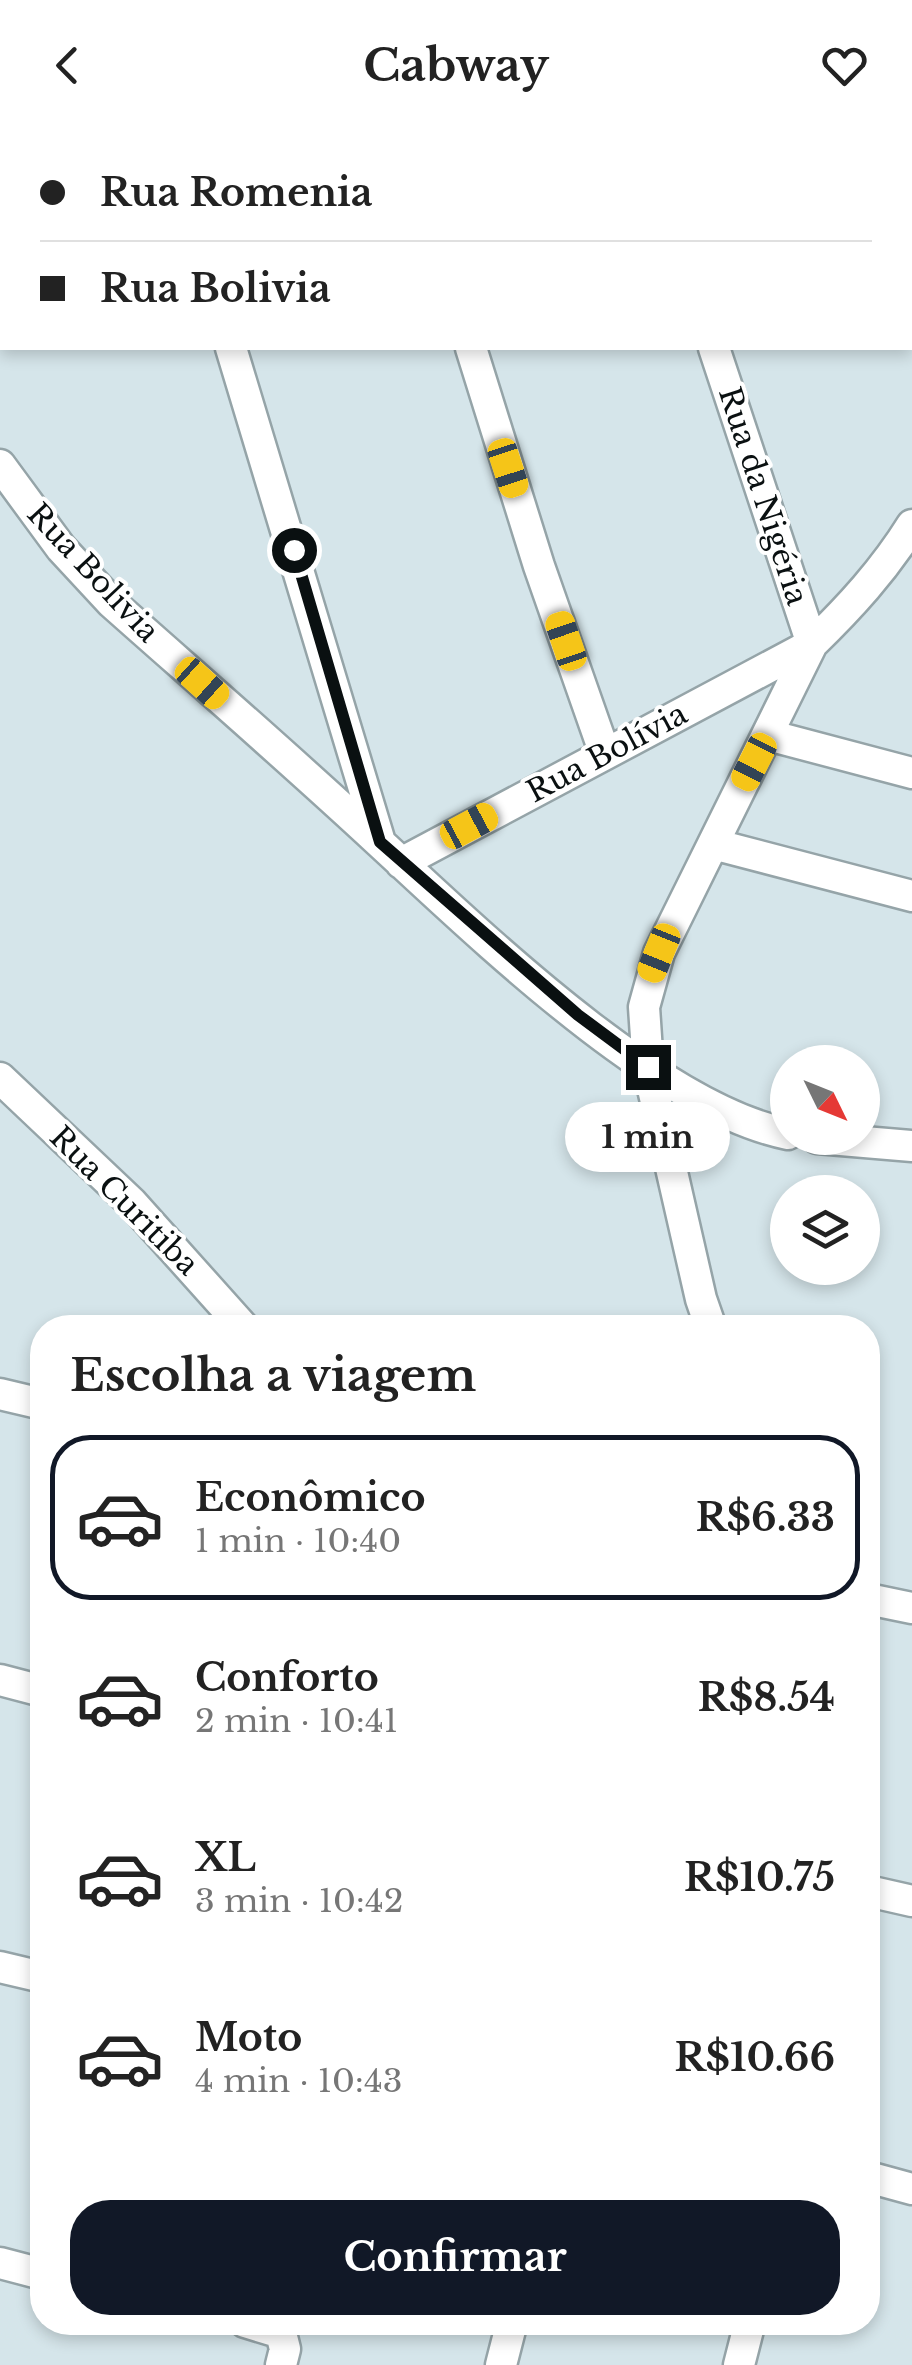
<!DOCTYPE html>
<html lang="pt">
<meta charset="utf-8">
<style>
body{margin:0;font-family:"Libre Baskerville",serif;background:#f6f6f6;color:#222;height:100vh;display:flex;flex-direction:column;font-size:38px;white-space:nowrap}
*{box-sizing:border-box;margin:0}
p{font-size:32px;color:#767676}
.icon{flex:none;width:55px;height:55px;fill:none;stroke:currentColor;stroke-width:2;stroke-linecap:round;stroke-linejoin:round}
.map{position:relative;flex:1;overflow:hidden}
.side{position:absolute;left:30px;top:1185px;width:850px;height:1020px;display:flex;flex-direction:column;background:#fff;border-radius:40px;box-shadow:0 5px 15px #0003}
.side>*{flex:none}
.top-card{position:absolute;left:0px;top:0px;width:912px;height:220px;box-shadow:0 5px 15px #0003;display:grid;align-content:center;height:220px;padding:0 40px;background:#fff}
.needle{width:65px;rotate:133deg}
.buttons{position:absolute;left:770px;top:915px;display:grid;gap:20px}
.buttons a{display:grid;place-items:center;width:110px;height:110px;border-radius:50%;background:#fff;box-shadow:0 5px 15px #0003;font-size:50px}
.end{position:absolute;width:45px;height:45px;margin:-22px;border:12px solid #0a1011;background:#fff;box-shadow:0 0 0 5px #fff}
.from{border-radius:50%}
.bubble{position:absolute;height:70px;border-radius:35px;background:#fff;box-shadow:0 5px 15px #0003;font-size:32px;font-weight:800;line-height:70px;text-align:center}
.car{position:absolute;width:30px;height:60px;margin:-30px -15px;border-radius:12px;box-shadow:0 0 8px 2px #0007;background:linear-gradient(#f5c518 24%,#345 0 40%,#f5c518 0 76%,#345 0 86%,#f5c518 0)}
.top-card b{display:flex;align-items:center;gap:35px;height:95px;font-size:38px}
.top-card b+b{border-top:2px solid #e0e0e0}
.top-card i{width:25px;height:25px;background:#222}
ul{padding:0;list-style:none}
li{display:flex;align-items:center;gap:30px;height:165px;margin:0 20px 15px;padding:0 20px;border:5px solid transparent;border-radius:40px}
li div{flex:1}
li b{display:block;font-size:38px}
li em{font-style:normal;font-weight:800}
li.on{border-color:#111827}
li>.icon{width:90px;height:90px;stroke-width:1.5}
h2{padding:0 40px;font-size:45px;line-height:120px}
.primary-button{display:flex;gap:20px;margin-top:auto;padding:20px 40px}
.primary-button a{flex:1;height:115px;border-radius:40px;background:#111827;color:#fff;font-size:40px;font-weight:800;line-height:115px;text-align:center}
header{display:flex;justify-content:space-between;align-items:center;height:130px;padding:0 40px;background:#fff;font-size:45px;font-weight:800}
.map>svg:first-child{display:block}
</style>
<header><svg class="icon" aria-label="back" viewBox="0 0 24 24"><path d="M15 5l-7 7 7 7"/></svg>Cabway<svg class="icon" aria-label="heart" viewBox="0 0 24 24"><path d="M12 20l-8-8c-3-5 5-10 8-4 3-6 11-1 8 4z"/></svg></header>
<div class="map">
<svg width="912" height="2235" viewBox="0 0 912 2235">
<rect width="100%" height="100%" fill="#d5e5ea"/>
<g fill="none" stroke-linecap="round" stroke-linejoin="round">
<defs>
<path id="street" d="M182,0L183,2
M414,0V2
M647,0V2
M886,0L887,2
M142,2L146,0
M0,94L2,92
M910,106L912,115
M231,218L380,712
M471,218L539,436L605,624
M714,218L812,514
M0,335L61,418L112,473C201,552 291,630 378,711C477,802 657,978 788,1004
M768,605L912,643
M713,714L912,766
M401,733L812,514C850,477 884,440 912,395
M0,948L132,1073L244,1198
M817,1008L912,1016
M711,1198L701,1169L648,937L644,877L659,823L812,514
M0,1264L42,1274
M868,1469L912,1478
M0,1550L42,1561
M868,1761L912,1771
M0,1837L42,1847
M868,2047L912,2059
M0,2133L42,2144
M245,2192L281,2203L285,2219L281,2235
M501,2235L512,2192
M739,2235L750,2192"/>
</defs>
<use href="#street" stroke="#95a4a8" stroke-width="35"/>
<use href="#street" stroke="#fff" stroke-width="30"/>
</g>
<g fill="none" stroke-linecap="round" stroke-linejoin="round">
<path stroke="#0a1011" stroke-width="12" d="M294,420L380,712L578,885L648,937"/>
</g>
<g text-anchor="middle" stroke-width="8" stroke-linejoin="round" paint-order="stroke">
<g font-size="30" fill="#0a1011" stroke="#fff">
<text transform="translate(763 366) rotate(72)" y="10">Rua da Nigéria</text>
<text transform="translate(93 443) rotate(47)" y="10">Rua Bolivia</text>
<text transform="translate(607 623) rotate(-28)" y="10">Rua Bolívia</text>
<text transform="translate(124 1071) rotate(45)" y="10">Rua Curitiba</text>
</g>
</g>
</svg>
<div class="buttons">
<a><svg class="needle" viewBox="-14 -14 28 28"><path d="M0-13l5 13h-10z" fill="#e53935"/><path d="M0 13l5-13h-10z" fill="#767676"/></svg></a>
<a><svg class="icon" aria-label="layers" viewBox="0 0 24 24"><path d="M12 4l9 5-9 5-9-5zM3 14l9 5 9-5"/></svg></a>
</div>
<i class="end from" style="left:294px;top:420px"></i>
<i class="end" style="left:648px;top:937px"></i>
<div class="bubble" style="left:565px;top:972px;width:165px">1 min</div>
<i class="car" style="left:508px;top:338px;rotate:162deg"></i>
<i class="car" style="left:566px;top:511px;rotate:341deg"></i>
<i class="car" style="left:202px;top:553px;rotate:132deg"></i>
<i class="car" style="left:754px;top:632px;rotate:207deg"></i>
<i class="car" style="left:469px;top:696px;rotate:62deg"></i>
<i class="car" style="left:659px;top:823px;rotate:202deg"></i>
<div class="top-card">
<b><i class="from"></i>Rua Romenia</b>
<b><i></i>Rua Bolivia</b>
</div>
<section class="side">
<h2>Escolha a viagem</h2>
<ul>
<li class="on"><svg class="icon" aria-label="car" viewBox="0 0 24 24"><path d="M5 17H2v-5l4-1 3-4h7l3 4 3 1v5h-3M9 17h6M6 11h13"/><circle cx="7" cy="17" r="2"/><circle cx="17" cy="17" r="2"/></svg><div><b>Econômico</b><p>1 min · 10:40</p></div><em>R$6.33</em></li>
<li><svg class="icon" aria-label="car" viewBox="0 0 24 24"><path d="M5 17H2v-5l4-1 3-4h7l3 4 3 1v5h-3M9 17h6M6 11h13"/><circle cx="7" cy="17" r="2"/><circle cx="17" cy="17" r="2"/></svg><div><b>Conforto</b><p>2 min · 10:41</p></div><em>R$8.54</em></li>
<li><svg class="icon" aria-label="car" viewBox="0 0 24 24"><path d="M5 17H2v-5l4-1 3-4h7l3 4 3 1v5h-3M9 17h6M6 11h13"/><circle cx="7" cy="17" r="2"/><circle cx="17" cy="17" r="2"/></svg><div><b>XL</b><p>3 min · 10:42</p></div><em>R$10.75</em></li>
<li><svg class="icon" aria-label="car" viewBox="0 0 24 24"><path d="M5 17H2v-5l4-1 3-4h7l3 4 3 1v5h-3M9 17h6M6 11h13"/><circle cx="7" cy="17" r="2"/><circle cx="17" cy="17" r="2"/></svg><div><b>Moto</b><p>4 min · 10:43</p></div><em>R$10.66</em></li>
</ul>
<div class="primary-button"><a>Confirmar</a></div>
</section>
</div>
